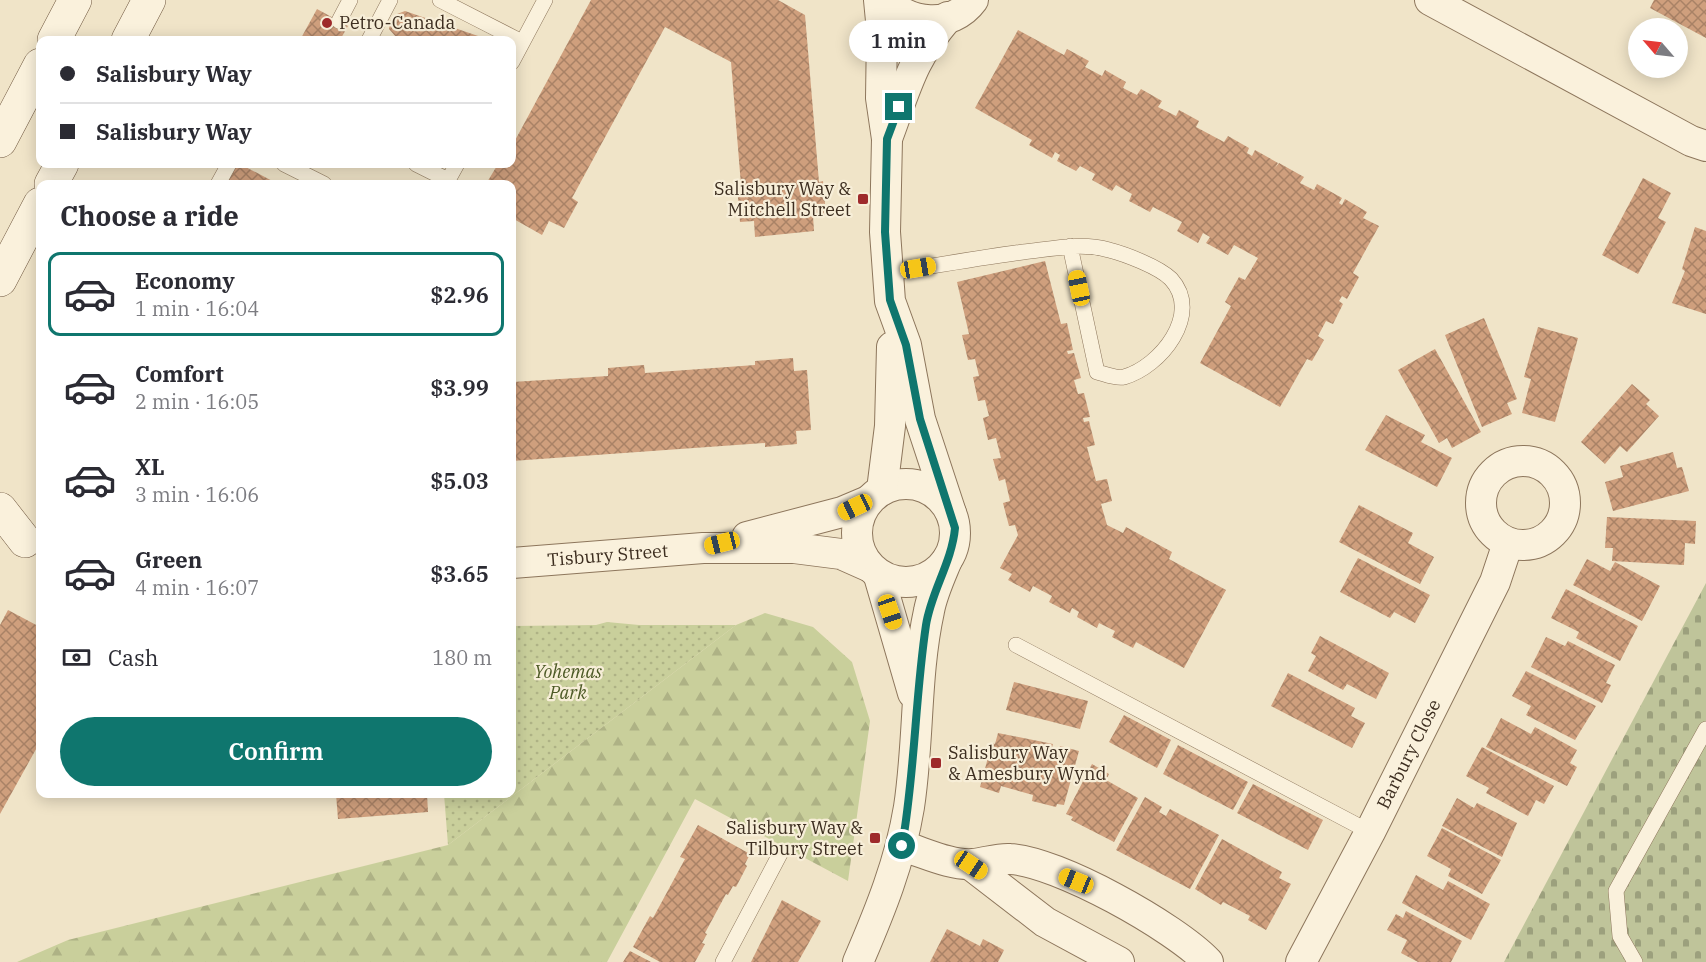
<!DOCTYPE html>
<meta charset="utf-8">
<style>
body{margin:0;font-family:"IBM Plex Serif",serif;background:#f7f7f7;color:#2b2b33;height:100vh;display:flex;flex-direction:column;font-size:22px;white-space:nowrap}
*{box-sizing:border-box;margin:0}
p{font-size:20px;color:#7c7c81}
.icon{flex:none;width:33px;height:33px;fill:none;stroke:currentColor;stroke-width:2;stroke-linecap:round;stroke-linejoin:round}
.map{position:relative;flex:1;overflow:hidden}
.drawer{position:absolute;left:36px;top:180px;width:480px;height:618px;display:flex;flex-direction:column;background:#fff;border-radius:12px;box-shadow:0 3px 15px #0003}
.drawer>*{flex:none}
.guide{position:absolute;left:36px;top:36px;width:480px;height:132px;border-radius:12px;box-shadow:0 3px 15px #0003;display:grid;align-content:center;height:132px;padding:0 24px;background:#fff}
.needle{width:39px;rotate:298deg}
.controls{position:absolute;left:1628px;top:18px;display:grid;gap:12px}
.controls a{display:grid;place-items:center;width:60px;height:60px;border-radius:50%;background:#fff;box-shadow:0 3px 15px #0003;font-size:30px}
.end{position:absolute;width:27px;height:27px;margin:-14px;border:8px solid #0f766e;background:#fff;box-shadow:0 0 0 3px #fff}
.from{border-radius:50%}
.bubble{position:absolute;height:42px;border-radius:21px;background:#fff;box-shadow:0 3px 15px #0003;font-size:20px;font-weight:600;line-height:42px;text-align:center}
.car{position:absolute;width:18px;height:36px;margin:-18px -9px;border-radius:8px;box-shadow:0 0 4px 2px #0007;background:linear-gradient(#f5c518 24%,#345 0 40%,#f5c518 0 76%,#345 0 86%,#f5c518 0)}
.guide b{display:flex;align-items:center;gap:21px;height:57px;font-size:22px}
.guide b+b{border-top:2px solid #e1e1e2}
.guide i{width:15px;height:15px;background:#2b2b33}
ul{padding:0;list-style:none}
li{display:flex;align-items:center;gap:18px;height:84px;margin:0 12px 9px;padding:0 12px;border:3px solid transparent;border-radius:12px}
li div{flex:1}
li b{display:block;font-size:22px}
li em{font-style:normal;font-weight:600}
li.on{border-color:#0f766e}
li>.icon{width:54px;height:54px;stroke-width:1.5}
h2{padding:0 24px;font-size:27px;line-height:72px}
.pay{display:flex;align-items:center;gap:15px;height:66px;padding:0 24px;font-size:22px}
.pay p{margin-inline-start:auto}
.action{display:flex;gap:12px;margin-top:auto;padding:12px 24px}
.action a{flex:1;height:69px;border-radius:36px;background:#0f766e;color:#fff;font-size:24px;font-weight:600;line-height:69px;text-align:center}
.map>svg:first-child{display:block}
</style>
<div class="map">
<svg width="1706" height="962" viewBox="0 0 1706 962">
<defs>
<pattern id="grass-dots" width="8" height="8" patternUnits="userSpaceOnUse" patternTransform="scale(1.5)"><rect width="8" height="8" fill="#c9cf9b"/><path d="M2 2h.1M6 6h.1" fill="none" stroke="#aeb285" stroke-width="1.8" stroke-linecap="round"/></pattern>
<pattern id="forest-firs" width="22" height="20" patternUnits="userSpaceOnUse" patternTransform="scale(1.5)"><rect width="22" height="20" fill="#c9cf9b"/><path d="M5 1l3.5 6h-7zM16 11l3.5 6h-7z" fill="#aeb285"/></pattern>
<pattern id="cemetery-stones" width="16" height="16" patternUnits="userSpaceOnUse" patternTransform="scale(1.5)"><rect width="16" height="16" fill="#bfc49a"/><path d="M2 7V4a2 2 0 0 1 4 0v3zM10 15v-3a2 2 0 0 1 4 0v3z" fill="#9ca07d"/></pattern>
<pattern id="building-cross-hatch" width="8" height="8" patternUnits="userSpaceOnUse" patternTransform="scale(1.5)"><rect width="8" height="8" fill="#cf9f7d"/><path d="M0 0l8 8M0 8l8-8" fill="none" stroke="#a98266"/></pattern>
</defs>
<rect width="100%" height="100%" fill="#f0e4c8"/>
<path fill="url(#grass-dots)" d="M607,622L639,625H736L448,845L444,794H512V626L596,625Z"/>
<path fill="url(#forest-firs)" d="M765,613L813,627L852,662L870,721L848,881L695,799L607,962H17L68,940L448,845L736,625Z"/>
<path fill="url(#cemetery-stones)" d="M1706,583V962H1504Z"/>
<path fill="url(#building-cross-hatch)" d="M591,0H778L805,15L819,182L823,181L826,215L813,216L814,231L755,237L754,221L740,222L737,186L741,185L731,62L665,27L572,198L578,202L564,228L549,221L542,235L512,218V184H486L498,164H512V146Z
M1654,0H1706V38L1650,8Z
M317,9L348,26L340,40H300Z
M405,11L481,37L484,40H406L396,37L389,29L390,21L397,14Z
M1018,30L1064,55L1067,49L1089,61L1085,67L1102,76L1105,70L1126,82L1123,88L1137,95L1141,89L1162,101L1158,107L1176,116L1179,110L1199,121L1196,127L1224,142L1228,136L1249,148L1247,153L1252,156L1255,150L1278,163L1275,168L1279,163L1304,177L1300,183L1314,190L1317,184L1342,198L1339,203L1342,205L1345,199L1367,212L1363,218L1379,226L1353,273L1359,277L1347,299L1342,296L1339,301L1343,304L1333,324L1326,321L1318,336L1324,340L1312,361L1307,359L1280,407L1200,363L1231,306L1225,302L1239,277L1245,280L1258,258L1234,245L1228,255L1206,243L1210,237L1203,233L1198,243L1177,231L1182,222L1153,207L1150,212L1129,201L1132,194L1116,185L1112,191L1092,180L1095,174L1080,166L1076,171L1057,161L1060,155L1055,152L1052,158L1029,145L1032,140L975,108Z
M235,164H240L278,184H224Z
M1643,178L1671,193L1658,218L1666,222L1638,274L1602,255Z
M1695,227L1706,231V314L1672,303L1685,271L1682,269Z
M1045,261L1061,324L1067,323L1073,350L1067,351L1068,354L1074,353L1081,378L1074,380L1078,394L1084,393L1090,417L1083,418L1084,422L1089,421L1095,445L1087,447L1096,481L1107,479L1112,501L1101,504L1107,525L1123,533L1126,527L1172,552L1169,559L1226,590L1184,668L1136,642L1133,648L1112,637L1115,631L1099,623L1097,628L1077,617L1079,612L1072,608L1070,613L1049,602L1052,596L1033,586L1030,592L1008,580L1012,574L1000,568L1018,535L1015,525L1009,526L1003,503L1010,501L1005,479L999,481L993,459L1001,458L996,438L988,440L983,418L989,416L985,400L978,401L973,377L979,376L975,359L968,360L962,335L969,334L957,282Z
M1484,318L1517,399L1507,403L1512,414L1482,427L1445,335Z
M1538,327L1578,338L1555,422L1522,413L1531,379L1524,377Z
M1435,349L1481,432L1452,448L1447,438L1439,443L1398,370Z
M793,358L794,371L807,370L811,430L796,431L797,444L765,447V443L512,461V382L608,376V368L644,365L645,373L755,365V361Z
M1632,384L1650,400L1646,404L1659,416L1627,452L1620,446L1605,464L1581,442Z
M1386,415L1425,435L1421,442L1452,458L1437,487L1365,450Z
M1673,452L1677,468L1682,467L1689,491L1613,511L1605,482L1623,477L1620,466Z
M1359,505L1413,533L1408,543L1434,557L1420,584L1339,542Z
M1607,517L1696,521L1695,544L1685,543L1684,565L1612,561L1613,548H1605Z
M1358,558L1430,595L1415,623L1394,612L1390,618L1340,592Z
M1587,559L1610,571L1615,562L1660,586L1642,621L1573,585Z
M1566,589L1638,626L1620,661L1576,638L1579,632L1551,618Z
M8,610L40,627V742L0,814V625Z
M1320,636L1389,673L1376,699L1347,684L1343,690L1308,671L1316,656L1311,653Z
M1546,637L1565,646L1568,641L1615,665L1606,683L1611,685L1602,703L1531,667Z
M1526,671L1596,706L1575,740L1526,715L1531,706L1512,696Z
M1288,673L1355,708L1351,716L1365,723L1352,748L1271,706Z
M1014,682L1088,701L1080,729L1006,710Z
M1124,715L1171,740L1157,768L1109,742Z
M1501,718L1531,734L1535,727L1577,750L1570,763L1577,767L1567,786L1486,747Z
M998,733L1053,744L1051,751L1058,753L1060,746L1079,751L1064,805L1057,804L1056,807L1032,801L1033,795L1001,786L999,793L980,787L992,743L995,744Z
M1178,745L1248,782L1233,810L1163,774Z
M1482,747L1554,786L1544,804L1536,800L1528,816L1486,793L1489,788L1466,776Z
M1092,764L1109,774L1106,780L1138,798L1114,842L1071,820L1073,817L1066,814Z
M1253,784L1323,820L1308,850L1237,813Z
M336,794H427L428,812L338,819Z
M1145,797L1162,807L1159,812L1166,816L1170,809L1219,835L1190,889L1116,850Z
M1457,798L1474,808L1477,803L1517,823L1502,857L1442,826Z
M698,825L750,854L745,864L747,866L736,887L733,886L728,895L726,894L705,933L707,934L702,943L705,944L695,962H660L633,947L650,916L653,918L685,859L680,857Z
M1442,828L1501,860L1482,894L1448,876L1451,869L1427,856Z
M1222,839L1282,872L1279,878L1291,884L1266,930L1248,920L1250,916L1223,902L1221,905L1195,889Z
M1416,875L1443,890L1448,881L1490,904L1471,940L1402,903Z
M782,900L821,921L798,962H751Z
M1406,911L1462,941L1451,962H1418L1401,953L1407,940L1387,930L1396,914L1403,918Z
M947,929L980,946L983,939L1004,950L998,962H930Z
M630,951L651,962H623Z"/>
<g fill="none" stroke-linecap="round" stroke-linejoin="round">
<defs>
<path id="lane" d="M440,0L522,42
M339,21L350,0
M369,40L390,0
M512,62L545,0
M284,164L324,184
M416,164L448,180
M218,184L229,164
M446,184L457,164
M889,273C933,266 978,258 1023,252C1051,249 1082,242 1109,250C1125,254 1159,267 1171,279C1203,314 1160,367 1124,377C1116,379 1105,374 1097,372L1070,246
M1016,645L1370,832
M723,962L780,854
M1635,962L1620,936L1616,891L1706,729"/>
<g id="street">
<path d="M879,0L882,31L881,98L887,139L885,232L890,301L906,345L920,419L951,513"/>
<path d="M886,0C909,24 951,30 973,0"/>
<path d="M1430,0L1691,141L1706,146"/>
<path d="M888,136C907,85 912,59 948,17"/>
<circle cx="1523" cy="503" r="42"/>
<circle cx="906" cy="533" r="49"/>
<path d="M882,490L890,426L892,347"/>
<path d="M747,537L842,512L868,501"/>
<path id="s1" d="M512,563L703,548H794L841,554L868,566"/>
<path d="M879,576L913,693"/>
<path d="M902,846C923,852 951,866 973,864C985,863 998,858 1010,859C1057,861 1175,927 1208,962"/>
<path d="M971,865L1045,922L1119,962"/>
<path d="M858,962C880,911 900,862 909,807C919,742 915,675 929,611C932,594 940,577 947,560"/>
<path id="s2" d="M1301,962L1370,832L1495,582L1508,543"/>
</g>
<path id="secondary" d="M54,40L75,0
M128,40L149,0
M0,141L40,65
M51,184L62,164
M0,280L40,204
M0,509L25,541"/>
</defs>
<use href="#lane" stroke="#8d765c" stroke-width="16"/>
<use href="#street" stroke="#8d765c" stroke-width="32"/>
<use href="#secondary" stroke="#6f573f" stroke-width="34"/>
<use href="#lane" stroke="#faf1dc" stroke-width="15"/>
<use href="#street" stroke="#faf1dc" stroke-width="30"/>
<use href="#secondary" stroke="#faf1dc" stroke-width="33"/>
</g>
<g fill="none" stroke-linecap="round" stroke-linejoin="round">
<path stroke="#0f766e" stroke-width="8" d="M899,107L887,139L885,232L890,300L906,345L920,419L955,528C952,562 931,592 926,625C915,698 915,773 902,846"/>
</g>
<g fill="#9e2a2b" stroke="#f7eed8" stroke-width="2">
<circle cx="327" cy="23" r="6"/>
<rect x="857" y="193" width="12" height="12" rx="3"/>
<rect x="930" y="757" width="12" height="12" rx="3"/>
<rect x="869" y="832" width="12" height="12" rx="3"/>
</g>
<g text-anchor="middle" stroke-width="4.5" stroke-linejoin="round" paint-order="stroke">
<g font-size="18" fill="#3d2e20" stroke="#f7eed8" text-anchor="start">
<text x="339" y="29">Petro-Canada</text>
<text x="851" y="195" text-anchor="end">Salisbury Way &amp;<tspan x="851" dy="21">Mitchell Street</tspan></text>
<text x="948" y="759">Salisbury Way<tspan x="948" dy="21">&amp; Amesbury Wynd</tspan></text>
<text x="863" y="834" text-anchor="end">Salisbury Way &amp;<tspan x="863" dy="21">Tilbury Street</tspan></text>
</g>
<g font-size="18" fill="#3d2e20" stroke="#f7eed8">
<text dy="6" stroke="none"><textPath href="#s1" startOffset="96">Tisbury Street</textPath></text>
<text dy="6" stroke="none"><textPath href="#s2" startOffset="234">Barbury Close</textPath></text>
</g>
<g font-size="18" font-style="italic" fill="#4d5a26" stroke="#f7eed8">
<text x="568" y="678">Yohemas<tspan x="568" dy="21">Park</tspan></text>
</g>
</g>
</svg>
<div class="controls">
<a><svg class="needle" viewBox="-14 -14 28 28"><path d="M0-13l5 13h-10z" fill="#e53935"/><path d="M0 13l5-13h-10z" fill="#7c7c81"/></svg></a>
</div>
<i class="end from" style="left:902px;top:846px"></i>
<i class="end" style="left:899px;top:107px"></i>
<div class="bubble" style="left:849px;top:20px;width:99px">1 min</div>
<i class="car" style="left:918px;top:268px;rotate:80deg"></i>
<i class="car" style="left:1079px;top:288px;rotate:348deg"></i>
<i class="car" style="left:855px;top:507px;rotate:245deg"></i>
<i class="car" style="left:722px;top:543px;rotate:256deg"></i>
<i class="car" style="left:890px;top:612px;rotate:161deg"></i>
<i class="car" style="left:971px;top:865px;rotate:124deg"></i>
<i class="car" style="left:1076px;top:881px;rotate:292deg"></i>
<div class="guide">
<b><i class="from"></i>Salisbury Way</b>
<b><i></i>Salisbury Way</b>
</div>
<section class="drawer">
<h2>Choose a ride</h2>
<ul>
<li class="on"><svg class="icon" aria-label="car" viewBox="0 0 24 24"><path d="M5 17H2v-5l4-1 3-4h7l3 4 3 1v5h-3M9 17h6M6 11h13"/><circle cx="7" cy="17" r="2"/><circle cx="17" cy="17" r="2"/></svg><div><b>Economy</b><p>1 min · 16:04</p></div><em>$2.96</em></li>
<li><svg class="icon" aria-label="car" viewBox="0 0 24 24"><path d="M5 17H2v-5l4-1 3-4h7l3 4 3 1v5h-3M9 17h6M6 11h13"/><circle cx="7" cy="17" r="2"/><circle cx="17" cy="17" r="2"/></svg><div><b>Comfort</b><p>2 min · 16:05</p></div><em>$3.99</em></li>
<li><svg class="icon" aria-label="car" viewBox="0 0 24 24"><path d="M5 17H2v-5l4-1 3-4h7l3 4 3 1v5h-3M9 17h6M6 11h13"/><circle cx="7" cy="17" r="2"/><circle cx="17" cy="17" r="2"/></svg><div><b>XL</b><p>3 min · 16:06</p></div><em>$5.03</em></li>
<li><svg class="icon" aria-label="car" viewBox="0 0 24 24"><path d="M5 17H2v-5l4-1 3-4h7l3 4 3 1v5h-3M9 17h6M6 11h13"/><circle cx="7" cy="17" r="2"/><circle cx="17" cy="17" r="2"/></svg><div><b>Green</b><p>4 min · 16:07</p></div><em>$3.65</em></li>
</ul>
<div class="pay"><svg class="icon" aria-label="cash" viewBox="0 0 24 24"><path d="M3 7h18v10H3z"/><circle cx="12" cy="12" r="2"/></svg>Cash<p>180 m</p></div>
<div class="action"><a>Confirm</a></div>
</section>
</div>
